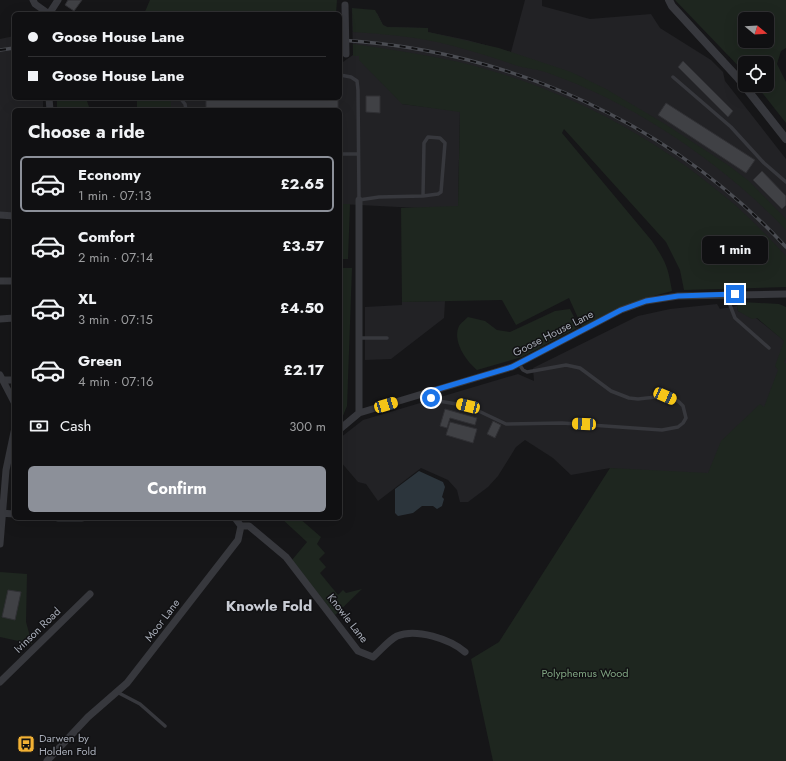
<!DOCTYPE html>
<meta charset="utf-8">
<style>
body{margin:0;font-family:Jost,sans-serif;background:#19191b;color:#f1f3f6;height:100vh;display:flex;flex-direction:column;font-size:15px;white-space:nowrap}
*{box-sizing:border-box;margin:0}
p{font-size:13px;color:#9c9d9f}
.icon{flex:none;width:22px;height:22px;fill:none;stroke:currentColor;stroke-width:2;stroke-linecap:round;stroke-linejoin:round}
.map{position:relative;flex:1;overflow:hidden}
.panel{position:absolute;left:12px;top:108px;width:330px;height:412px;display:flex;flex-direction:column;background:#101012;border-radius:6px;box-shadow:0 4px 16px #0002,0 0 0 1px #303032}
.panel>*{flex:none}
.hud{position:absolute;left:12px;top:12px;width:330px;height:88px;border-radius:6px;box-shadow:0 4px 16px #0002,0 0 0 1px #303032;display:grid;align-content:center;height:88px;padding:0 16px;background:#101012}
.needle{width:26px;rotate:108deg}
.buttons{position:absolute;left:738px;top:12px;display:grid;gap:8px}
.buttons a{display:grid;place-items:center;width:36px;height:36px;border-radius:6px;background:#101012;box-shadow:0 4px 16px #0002,0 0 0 1px #303032;font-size:20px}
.end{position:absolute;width:18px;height:18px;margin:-9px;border:5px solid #1a73e8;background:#fff;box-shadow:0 0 0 2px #fff}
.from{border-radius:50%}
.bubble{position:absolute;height:28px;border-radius:6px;background:#101012;box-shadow:0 4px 16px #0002,0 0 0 1px #303032;font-size:13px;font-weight:700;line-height:28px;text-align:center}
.car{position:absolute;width:12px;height:24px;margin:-12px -6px;border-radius:5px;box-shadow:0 0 3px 1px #0007;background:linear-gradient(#f5c518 24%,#345 0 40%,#f5c518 0 76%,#345 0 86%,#f5c518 0)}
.hud b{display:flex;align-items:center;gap:14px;height:38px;font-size:15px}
.hud b+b{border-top:1px solid #303032}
.hud i{width:10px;height:10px;background:#f1f3f6}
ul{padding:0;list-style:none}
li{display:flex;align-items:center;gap:12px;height:56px;margin:0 8px 6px;padding:0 8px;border:2px solid transparent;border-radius:6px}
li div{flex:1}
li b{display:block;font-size:15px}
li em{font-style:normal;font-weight:700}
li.current{border-color:#8c9099}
li>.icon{width:36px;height:36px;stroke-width:1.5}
h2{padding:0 16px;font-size:18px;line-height:48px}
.pay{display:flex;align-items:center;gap:10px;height:44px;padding:0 16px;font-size:15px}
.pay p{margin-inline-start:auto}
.button{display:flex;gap:8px;margin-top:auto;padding:8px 16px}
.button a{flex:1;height:46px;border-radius:6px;background:#8c9099;color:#fff;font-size:16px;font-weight:700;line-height:46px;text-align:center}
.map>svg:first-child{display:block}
</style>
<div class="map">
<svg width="786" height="761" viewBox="0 0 786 761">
<rect width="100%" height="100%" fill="#161618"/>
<path fill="#222225" d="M525,0H542V6L590,19L651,14L660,28L711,60L723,72L725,81L786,159V264L557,105L402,104L460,111L458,207L418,208L340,204V110H171V98H340V64L353,55L352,10L377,13L383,25L387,27L428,28V32L467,40L511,52Z
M14,36V98H43V110H14V216L0,215V39Z
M445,301L444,318L391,359L365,360V307L402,305V302Z
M717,304L720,309L737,306L738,311L756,318L786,342V363H784L765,487L610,468L571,475L553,458L525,440L516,447L498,476L488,487L468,502H460L457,490L448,480L421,468L378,501L366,484L358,482L340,461V438L363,420L518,374L534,381L533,368L638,316L670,309Z"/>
<path fill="#1e261f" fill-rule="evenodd" d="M150,0H337L336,14H144Z
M675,0H786V48L781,51L777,64L786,82V123L756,85H767V63H745V73ZM745,19H767V41H745Z
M352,8L375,10L383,25L387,27L428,28V32L499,48L571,72L606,89L665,124L728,165L749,181L786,219V230C722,163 636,104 548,73C538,69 528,69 518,66C491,57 464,48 437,42C409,36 381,34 353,32Z
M353,44C400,51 447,57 492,71C575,95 657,139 723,195C746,213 766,235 786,256V287L684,290L680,270L666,242L564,129L562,133L652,241C666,262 668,267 672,291C639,299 611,311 582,327L569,298L516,325L502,300L402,302L401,208L458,206L460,112L402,104L359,60V56H353Z
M57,98H86L90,110H57Z
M137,98H171V110H137Z
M340,204H350L348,259H340Z
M340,268H352L347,406L340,423Z
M741,302L779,304L786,307V358L784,363H786V761H493L471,659L499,642L610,468L708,473L721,441L760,404L764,407L778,370L775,366L784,341L757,318L752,319L738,311L737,306Z
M570,309L579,327L522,357L477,370C466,361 452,341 459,326C461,323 466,319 468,317L485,321L497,330L510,332L555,311Z
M281,518H299L321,537L317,544L325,553L319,559L326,567L320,573L338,595L343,590L346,593L362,589L335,615L292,560L307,542Z
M0,572L27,574L26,622L32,644L0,637Z"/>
<path fill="#2c353c" d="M419,471L443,482L445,487L442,497L444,499L442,506L437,509L433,506H422L413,513L398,516L395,513V489Z"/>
<path fill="#404145" stroke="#303034" d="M68,0H82L74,11L65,5Z
M683,61L733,111L728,117L678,67Z
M366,96H380V113L366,112Z
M206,98H338V108L337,110H206Z
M666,103L755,160L746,173L658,115Z
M762,171L786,196V205L782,209L753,180Z
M445,409L477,418L475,425L450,418L447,428L440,426Z
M493,421L501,425L495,438L487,434Z
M450,422L477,429L473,443L446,435Z
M8,590L21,592L15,620L2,617Z"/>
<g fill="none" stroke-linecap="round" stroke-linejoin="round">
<path stroke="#37383d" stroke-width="3.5" d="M340,53L346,54
M340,75L351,77L357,81L358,90L359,200L379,197L423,196L438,194L441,192L445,143L440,138L428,137L424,143L423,196
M673,77L731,127L764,163L786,182
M180,98L185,104L186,110
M340,154H358
M726,295L735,318L769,348
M359,338H387
M428,392L433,400L468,406L506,424L562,423L662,430L678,427L683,423L686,418L683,406L678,401L665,396L638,399L629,398L611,391L580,368L566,365L527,372L523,370L519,364
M117,692L140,704L165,726"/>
<path stroke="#37383d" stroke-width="7" d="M33,0L35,4L49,14L58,0
M49,98L50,110
M359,200V413
M0,215L14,216
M0,281H14
M0,319L14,318
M0,375L14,402
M3,380H14
M340,429L359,413L512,367L621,310L646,301L678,296L786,294
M0,513L14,514
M58,518H82
M235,518L241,526H249L286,557L358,651L373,657C380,651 389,640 397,636C416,628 450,639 465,652
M0,544L6,470L14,432
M0,682L90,594
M47,761L88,717L127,683L238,540L241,526"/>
<path stroke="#37383d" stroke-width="8" d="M669,0L672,6L738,78L786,139"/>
<defs>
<path id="rail" d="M340,40C508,50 671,123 786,247
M0,50L14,48"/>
</defs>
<use href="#rail" stroke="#4a4c52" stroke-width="3.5"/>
<use href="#rail" stroke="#111113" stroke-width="2" stroke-dasharray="6" stroke-linecap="butt"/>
<path stroke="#37383d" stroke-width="7" d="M345,5L346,54"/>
</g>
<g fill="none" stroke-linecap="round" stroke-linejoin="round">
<path stroke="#1a73e8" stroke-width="5" d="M431,398L428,392L512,367L621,310L646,301L678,296L735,294"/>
</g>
<defs>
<symbol id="bus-square" viewBox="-11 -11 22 22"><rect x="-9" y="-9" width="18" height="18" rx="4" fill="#f2b134" stroke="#111113"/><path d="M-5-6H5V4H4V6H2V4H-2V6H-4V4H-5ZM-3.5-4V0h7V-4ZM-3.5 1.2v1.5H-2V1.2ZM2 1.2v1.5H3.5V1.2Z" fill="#111"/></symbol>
</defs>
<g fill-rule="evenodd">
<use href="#bus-square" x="16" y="734" width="20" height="20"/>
</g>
<g text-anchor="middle" stroke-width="3" stroke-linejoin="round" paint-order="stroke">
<g font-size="11" fill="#a8adb8" stroke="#111113">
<text transform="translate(553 333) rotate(-27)" y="4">Goose House Lane</text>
<text transform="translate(348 618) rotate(52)" y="4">Knowle Lane</text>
<text transform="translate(162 620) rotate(-53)" y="4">Moor Lane</text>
<text transform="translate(37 630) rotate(-44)" y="4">Ivinson Road</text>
</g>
<g font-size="11" fill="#7fa381" stroke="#111113">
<text x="585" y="677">Polyphemus Wood</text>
</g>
<g font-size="11" fill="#a8adb8" stroke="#111113" text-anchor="start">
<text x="39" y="742">Darwen by<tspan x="39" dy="13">Holden Fold</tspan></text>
</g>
<g font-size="15" font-weight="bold" fill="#c9ccd4" stroke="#111113">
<text x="269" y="611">Knowle Fold</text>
</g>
</g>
</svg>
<div class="buttons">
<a><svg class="needle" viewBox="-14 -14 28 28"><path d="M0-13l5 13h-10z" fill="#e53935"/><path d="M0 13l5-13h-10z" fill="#9c9d9f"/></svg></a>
<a><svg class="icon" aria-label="locate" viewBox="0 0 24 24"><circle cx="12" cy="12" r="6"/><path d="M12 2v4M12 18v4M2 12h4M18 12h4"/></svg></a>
</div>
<i class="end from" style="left:431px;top:398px"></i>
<i class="end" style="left:735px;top:294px"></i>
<div class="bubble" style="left:702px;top:236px;width:66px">1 min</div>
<i class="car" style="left:665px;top:396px;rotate:114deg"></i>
<i class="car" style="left:386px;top:405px;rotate:73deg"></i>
<i class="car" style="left:468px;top:406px;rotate:284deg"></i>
<i class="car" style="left:584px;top:424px;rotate:273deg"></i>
<div class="hud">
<b><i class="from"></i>Goose House Lane</b>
<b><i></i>Goose House Lane</b>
</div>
<section class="panel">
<h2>Choose a ride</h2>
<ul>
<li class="current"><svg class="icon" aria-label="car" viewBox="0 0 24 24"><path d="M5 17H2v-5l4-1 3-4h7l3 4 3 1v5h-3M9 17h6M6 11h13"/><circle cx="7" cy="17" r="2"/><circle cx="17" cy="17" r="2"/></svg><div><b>Economy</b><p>1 min · 07:13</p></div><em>£2.65</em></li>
<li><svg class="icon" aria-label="car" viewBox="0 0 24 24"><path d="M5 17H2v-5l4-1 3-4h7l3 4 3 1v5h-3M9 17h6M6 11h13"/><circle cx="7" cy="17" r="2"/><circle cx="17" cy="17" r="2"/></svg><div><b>Comfort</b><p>2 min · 07:14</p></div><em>£3.57</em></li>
<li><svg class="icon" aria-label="car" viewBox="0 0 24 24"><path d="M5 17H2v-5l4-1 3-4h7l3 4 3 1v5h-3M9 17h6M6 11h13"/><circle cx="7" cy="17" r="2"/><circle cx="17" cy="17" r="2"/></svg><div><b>XL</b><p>3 min · 07:15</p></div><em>£4.50</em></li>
<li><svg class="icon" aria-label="car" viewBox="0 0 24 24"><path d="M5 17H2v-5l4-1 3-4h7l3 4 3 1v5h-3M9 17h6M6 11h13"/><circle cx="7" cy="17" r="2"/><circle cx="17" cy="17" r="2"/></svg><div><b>Green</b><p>4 min · 07:16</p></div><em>£2.17</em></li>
</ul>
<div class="pay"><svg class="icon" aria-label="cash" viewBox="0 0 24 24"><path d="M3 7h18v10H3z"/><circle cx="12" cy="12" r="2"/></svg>Cash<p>300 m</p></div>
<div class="button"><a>Confirm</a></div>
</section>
</div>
